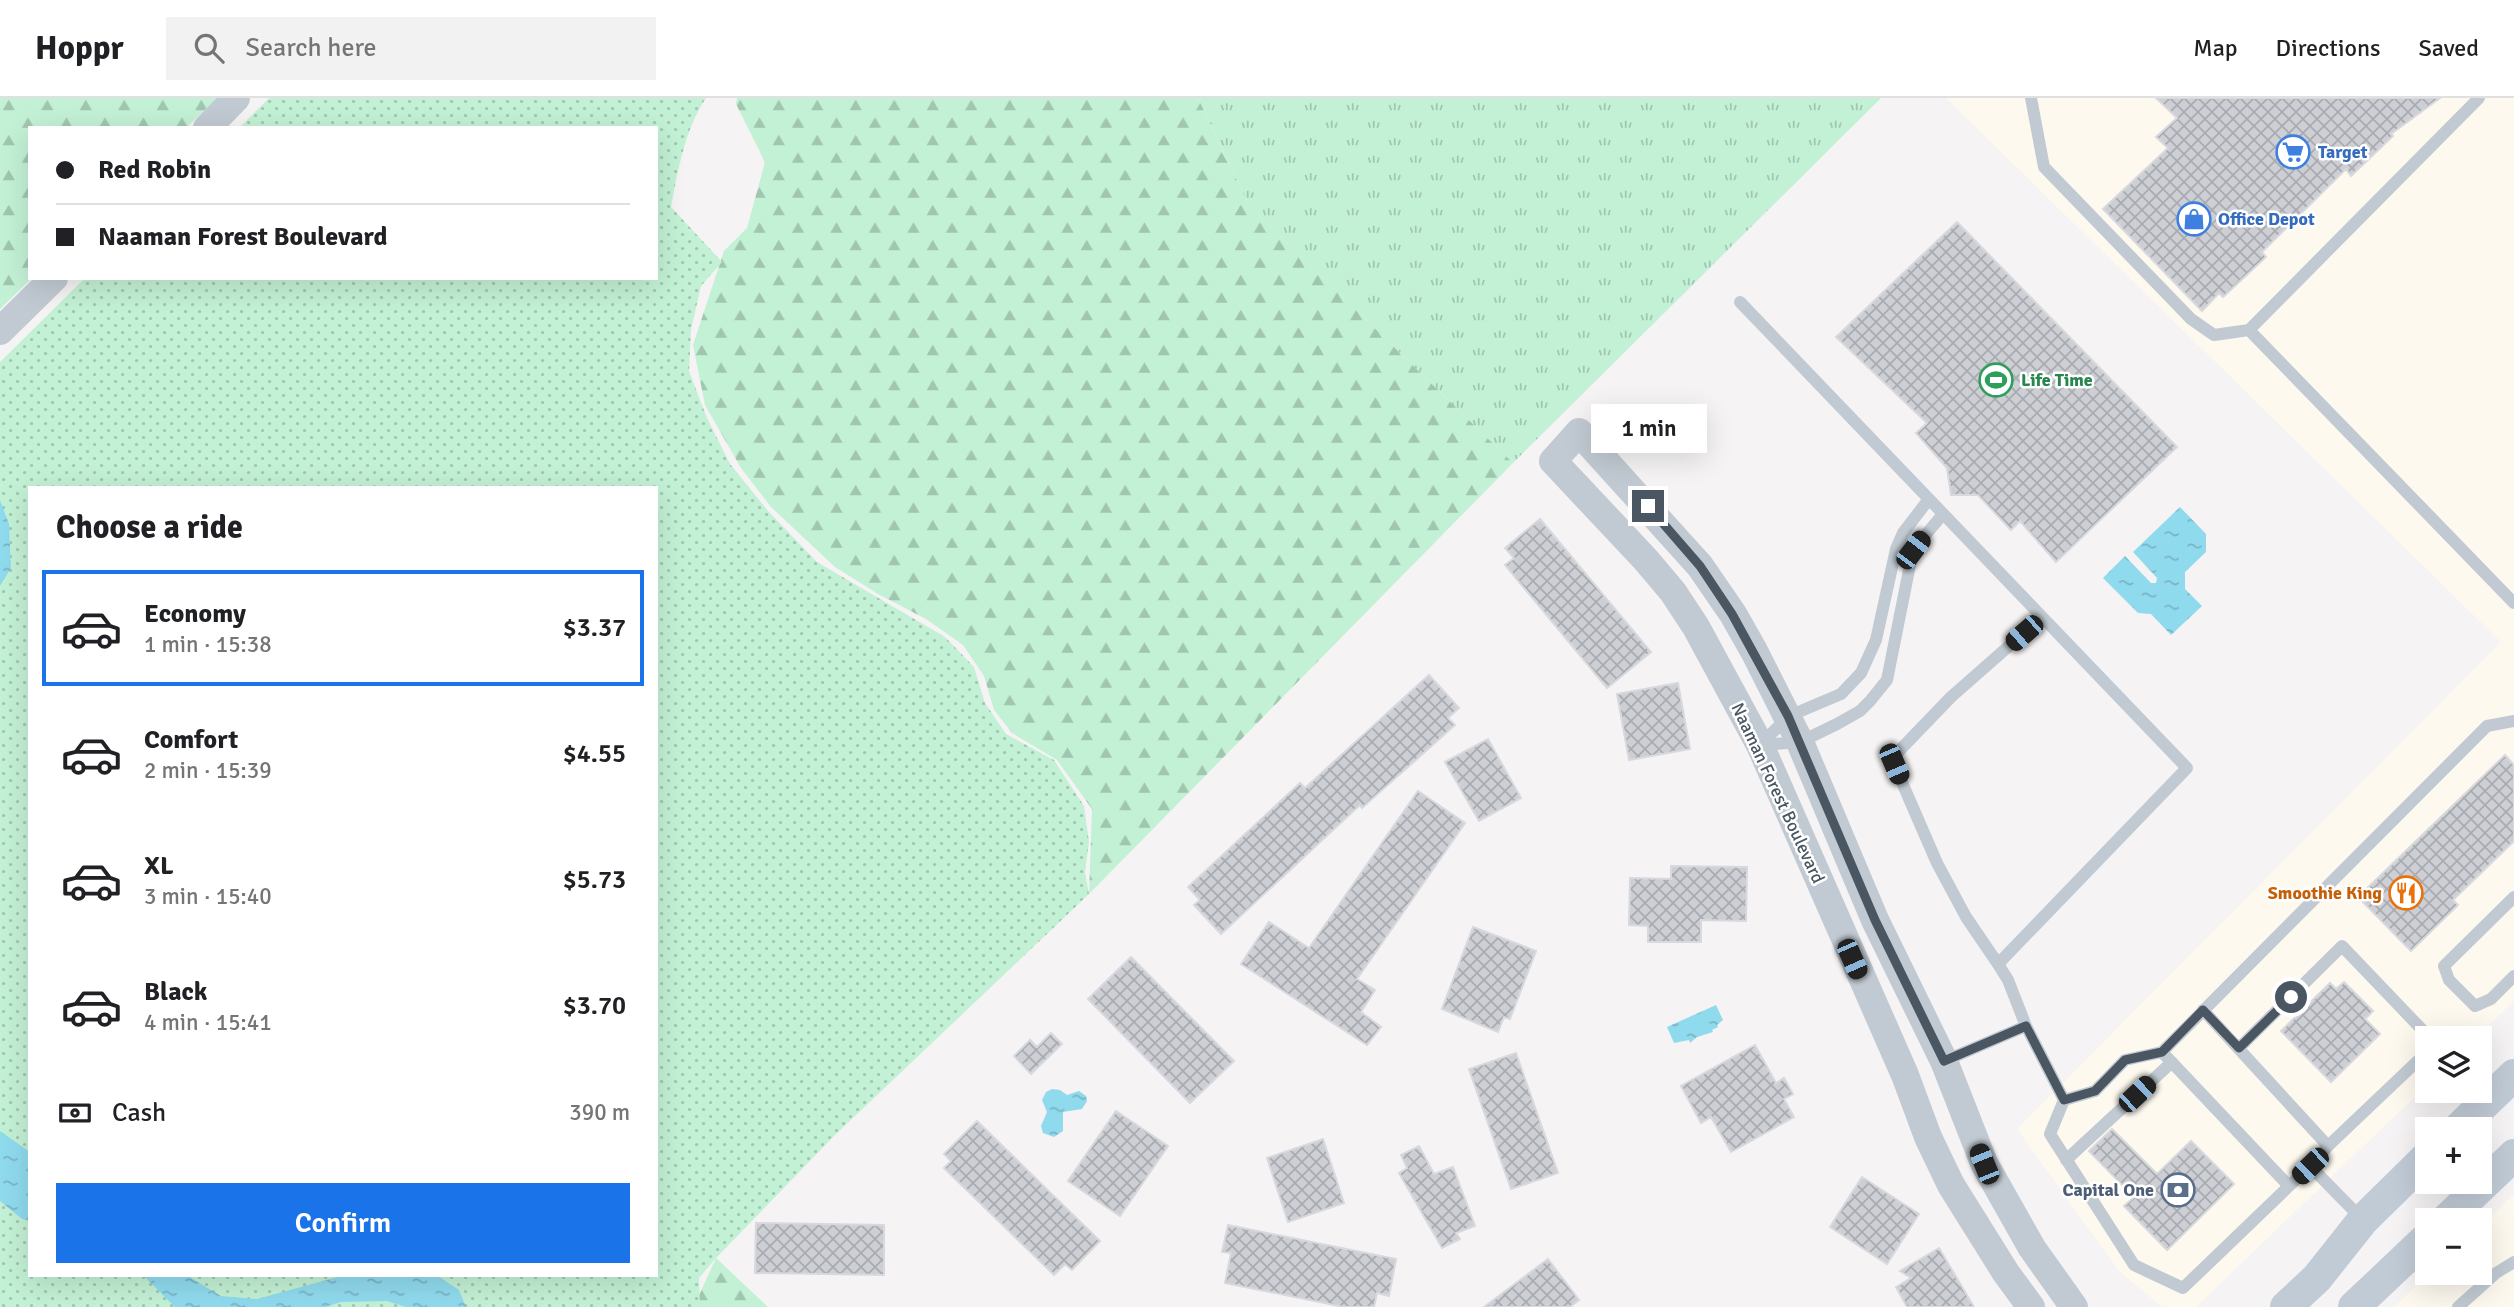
<!DOCTYPE html>
<meta charset="utf-8">
<style>
body{margin:0;font-family:Signika,sans-serif;background:#f2f2f2;color:#202124;height:100vh;display:flex;flex-direction:column;font-size:26px;white-space:nowrap}
*{box-sizing:border-box;margin:0}
p{font-size:23px;color:#757577}
.icon{flex:none;width:38px;height:38px;fill:none;stroke:currentColor;stroke-width:2;stroke-linecap:round;stroke-linejoin:round}
.map{position:relative;flex:1;overflow:hidden}
.details{position:absolute;left:28px;top:388px;width:630px;height:791px;display:flex;flex-direction:column;background:#fff;border-radius:0px;box-shadow:0 7px 28px #0002}
.details>*{flex:none}
.hud{position:absolute;left:28px;top:28px;width:630px;height:154px;border-radius:0px;box-shadow:0 7px 28px #0002;display:grid;align-content:center;height:154px;padding:0 28px;background:#fff}
.buttons{position:absolute;left:2415px;top:928px;display:grid;gap:14px}
.buttons a{display:grid;place-items:center;width:77px;height:77px;border-radius:0px;background:#fff;box-shadow:0 7px 28px #0002;font-size:35px}
.end{position:absolute;width:32px;height:32px;margin:-16px;border:9px solid #4a5661;background:#fff;box-shadow:0 0 0 4px #fff}
.from{border-radius:50%}
.bubble{position:absolute;height:49px;border-radius:0px;background:#fff;box-shadow:0 7px 28px #0002;font-size:23px;font-weight:600;line-height:49px;text-align:center}
.car{position:absolute;width:21px;height:42px;margin:-21px -10px;border-radius:9px;box-shadow:0 0 5px 2px #0007;background:linear-gradient(#222 24%,#8ab4d8 0 40%,#222 0 76%,#8ab4d8 0 86%,#222 0)}
.hud b{display:flex;align-items:center;gap:24px;height:66px;font-size:26px}
.hud b+b{border-top:2px solid #e0e0e0}
.hud i{width:18px;height:18px;background:#202124}
ul{padding:0;list-style:none}
li{display:flex;align-items:center;gap:21px;height:116px;margin:0 14px 10px;padding:0 14px;border:4px solid transparent;border-radius:0px}
li div{flex:1}
li b{display:block;font-size:26px}
li em{font-style:normal;font-weight:600}
li.on{border-color:#1a73e8}
li>.icon{width:63px;height:63px;stroke-width:1.5}
h2{padding:0 28px;font-size:32px;line-height:84px}
.pay{display:flex;align-items:center;gap:18px;height:77px;padding:0 28px;font-size:26px}
.pay p{margin-inline-start:auto}
.action{display:flex;gap:14px;margin-top:auto;padding:14px 28px}
.action a{flex:1;height:80px;border-radius:0px;background:#1a73e8;color:#fff;font-size:28px;font-weight:600;line-height:80px;text-align:center}
header{display:flex;align-items:center;gap:42px;box-sizing:border-box;height:98px;padding:0 35px;background:#fff;border-bottom:2px solid #e0e0e0}
header strong{font-size:33px}
nav{display:flex;gap:38px;margin-inline-start:auto;font-size:24px}
.search{width:490px;height:63px;background:#f2f2f2;display:flex;align-items:center;gap:18px;box-sizing:border-box;padding:0 24px;border-radius:0px;color:#757577;font-size:26px}
.map>svg:first-child{display:block}
</style>
<header>
<strong>Hoppr</strong>
<div class="search"><svg class="icon" aria-label="search" viewBox="0 0 24 24"><circle cx="10" cy="10" r="6"/><path d="M15 15l6 6"/></svg>Search here</div>
<nav><a>Map</a><a>Directions</a><a>Saved</a></nav>
</header>
<div class="map">
<svg width="2514" height="1209" viewBox="0 0 2514 1209">
<defs>
<pattern id="grass-tufts" width="24" height="20" patternUnits="userSpaceOnUse" patternTransform="scale(1.75)"><rect width="24" height="20" fill="#c3f1d5"/><path d="M3 7l-1-3M5 7V3M7 7l1-3M15 17l-1-3M17 17v-4M19 17l1-3" fill="none" stroke="#a0c6b0"/></pattern>
<pattern id="forest-firs" width="22" height="20" patternUnits="userSpaceOnUse" patternTransform="scale(1.75)"><rect width="22" height="20" fill="#c3f1d5"/><path d="M5 1l3.5 6h-7zM16 11l3.5 6h-7z" fill="#a0c6b0"/></pattern>
<pattern id="park-dots" width="8" height="8" patternUnits="userSpaceOnUse" patternTransform="scale(1.75)"><rect width="8" height="8" fill="#c3f1d5"/><path d="M2 2h.1M6 6h.1" fill="none" stroke="#a0c6b0" stroke-width="1.8" stroke-linecap="round"/></pattern>
<pattern id="water-ripples" width="26" height="14" patternUnits="userSpaceOnUse" patternTransform="scale(1.75)"><rect width="26" height="14" fill="#90daee"/><path d="M2 4q2-2 4 0t4 0M15 11q2-2 4 0t4 0" fill="none" stroke="#78b4c4"/></pattern>
<pattern id="building-cross-hatch" width="8" height="8" patternUnits="userSpaceOnUse" patternTransform="scale(1.75)"><rect width="8" height="8" fill="#cdcfd5"/><path d="M0 0l8 8M0 8l8-8" fill="none" stroke="#a8abb0"/></pattern>
</defs>
<rect width="100%" height="100%" fill="#f5f3f3"/>
<path fill="#fdf9ef" d="M1946,0H2514V903L2476,940H2427V987L2196,1209H2162L2119,1173L2017,1031L2501,544Z
M2514,1096V1209H2394L2431,1174H2480V1129Z"/>
<path fill="url(#grass-tufts)" d="M1198,0H1881L1513,365L1249,108Z"/>
<path fill="url(#forest-firs)" d="M0,0H217L186,30H30V180H32L0,211Z
M737,0H1198L1249,108L1513,365L1089,796L1092,711L1057,662L1012,635L994,612L984,578L963,547L926,521L878,496L835,469L771,409L741,370L705,307L693,247L724,153L747,130L765,64L736,6Z
M716,1160L768,1209H696L695,1206Z"/>
<path fill="url(#park-dots)" fill-rule="evenodd" d="M269,0H706C685,31 678,72 671,109L722,164L701,188L691,232L689,273L707,320L730,366L768,413L817,464L945,539L974,569L985,605L1006,636L1054,662L1084,708L1089,744L1085,774L1089,796L835,1037L716,1160L699,1180L700,1209H0V264L85,180H656V30H239ZM30,390H656V1178H30Z"/>
<path fill="url(#water-ripples)" d="M0,402L9,426L11,470L0,488Z
M2180,409L2206,436V454L2185,474V491L2202,508L2171,537L2151,516L2138,515L2103,480L2125,458L2151,485H2156L2157,480L2133,454Z
M1716,907L1723,922L1717,927L1718,929L1712,932L1713,934L1697,939L1690,945L1689,942L1674,945L1667,929Z
M1052,991L1060,992L1067,997L1079,993L1086,998L1087,1003L1082,1011L1063,1014V1033L1054,1039L1043,1035L1041,1028L1047,1014L1042,1002L1046,994Z
M0,1033L30,1054V1123L22,1121L0,1103Z
M144,1178H188L221,1198L257,1201L341,1178H438L459,1192L466,1209H406L387,1203L341,1204L325,1209H175Z"/>
<path fill="url(#building-cross-hatch)" stroke="#d7d9de" stroke-width="2" d="M2156,0H2440L2391,36L2393,38L2351,78L2346,71L2262,154L2266,159L2223,199L2219,195L2202,213L2103,111L2168,50L2156,39L2177,20Z
M1957,124L2177,349L2056,464L2020,423L2011,432L1978,397H1951L1947,370L1916,335L1927,325L1836,239Z
M1540,421L1651,554L1607,590L1505,467L1514,460L1505,450Z
M1429,577L1459,610L1448,620L1455,627L1362,710L1360,707L1221,836L1194,807L1200,802L1188,789L1300,685L1305,690Z
M1678,585L1690,651L1629,662L1617,596Z
M1488,641L1521,700L1479,723L1445,664Z
M2505,657L2514,667V743L2453,802L2458,807L2411,853L2358,799Z
M1418,693L1465,725L1357,881L1375,892L1361,914L1381,929L1367,947L1241,866L1269,824L1309,850Z
M1671,768L1747,769L1746,823L1701,822V844H1648V828L1629,827L1630,780L1671,781Z
M1473,829L1536,853L1510,921L1504,919L1498,934L1442,911Z
M1131,859L1234,963L1190,1005L1088,901Z
M2344,884L2373,913L2365,921L2380,936L2331,984L2281,933L2330,885L2336,891Z
M1051,935L1062,946L1031,976L1014,958L1030,942L1037,949Z
M1755,947L1776,985L1784,980L1793,996L1784,1001L1794,1019L1731,1054L1711,1019L1701,1025L1681,988Z
M1516,955L1558,1075L1511,1091L1469,971Z
M1116,1013L1168,1048L1120,1118L1068,1083Z
M977,1023L1100,1143L1072,1172L1065,1166L1054,1177L944,1070L951,1063L944,1056Z
M2112,1031L2157,1076L2191,1043L2234,1086L2167,1152L2124,1108L2134,1099L2089,1053Z
M1323,1041L1344,1105L1288,1124L1267,1060Z
M1419,1048L1434,1076L1453,1069L1475,1128L1456,1135L1460,1141L1442,1150L1399,1075L1407,1070L1401,1057Z
M1862,1079L1919,1116L1887,1166L1830,1129Z
M756,1125L884,1127V1177L755,1175Z
M1228,1127L1396,1161L1389,1198L1377,1195L1374,1209H1344L1225,1185L1231,1155L1222,1154Z
M1939,1150L1974,1209H1907L1896,1189L1911,1180L1900,1173Z
M1548,1161L1579,1202L1570,1209H1484Z"/>
<g fill="none" stroke-linecap="round" stroke-linejoin="round">
<path stroke="#c1cad2" stroke-width="12" d="M2031,0L2044,69L2191,221L2214,237L2249,232L2479,0
M1740,204L2187,670L1998,866L1966,819L1937,765L1894,666L1898,654L1951,599L2042,519
M2249,232L2514,505
M1760,647L1800,644L1837,626L1860,613L1870,603L1887,582L1913,452L1943,416
M1760,647L1789,618L1841,596L1861,575L1876,542L1896,451L1903,435L1929,401
M2514,799L2444,868L2449,882L2475,908L2491,901L2514,878
M1998,866L2008,882L2026,928
M2203,912L2328,1048L2310,1068
M2239,950L2342,848L2430,940
M2162,954L2289,1088
M1944,963L2026,928L2064,1002
M2328,1048L2427,954
M2066,1062L2172,964
M2362,1121L2310,1068L2183,1190L2134,1167L2050,1036L2064,1002L2095,993L2125,962L2162,954L2487,628L2514,623
M2458,1209L2496,1175L2514,1164"/>
<path stroke="#c1cad2" stroke-width="28" d="M207,30L236,0
M0,233L54,180
M2031,1209L2006,1175L1951,1087L1928,1039L1905,977L1760,647L1696,529L1673,494L1646,462L1553,363L1579,334L1700,468L1733,516L1754,553L1800,644L1875,822L1944,963L1984,1065L2032,1150L2074,1209"/>
<path stroke="#c1cbd6" stroke-width="32" d="M2458,1031L2514,977
M2446,1122L2514,1057
M2286,1209L2317,1180L2363,1122L2427,1059
M2354,1209L2427,1140"/>
</g>
<g fill="none" stroke-linecap="round" stroke-linejoin="round">
<path stroke="#4a5661" stroke-width="9" d="M1648,408L1700,468L1732,516L1788,618L1875,822L1944,963L2026,928L2064,1002L2095,993L2125,962L2162,954L2203,912L2239,950L2291,899"/>
</g>
<defs>
<symbol id="supermarket-ring" viewBox="-11 -11 22 22"><circle r="9.5" fill="#fff" stroke="#3f7fe0" stroke-width="1.5"/><path d="M-6-5.5h2.5l.6 2H6L4.5 2H-2.5L-4.4-4H-6ZM-1.5 3.2a1.3 1.3 0 1 0 .1 0ZM3 3.2a1.3 1.3 0 1 0 .1 0Z" fill="#3f7fe0"/></symbol>
<symbol id="shop-ring" viewBox="-11 -11 22 22"><circle r="9.5" fill="#fff" stroke="#3f7fe0" stroke-width="1.5"/><path d="M-5-2.5h2.3a2.7 3.5 0 0 1 5.4 0H5L5.5 6h-11ZM-1.5-2.5h3a1.5 2.3 0 0 0-3 0Z" fill="#3f7fe0"/></symbol>
<symbol id="stadium-ring" viewBox="-11 -11 22 22"><circle r="9.5" fill="#fff" stroke="#2e9e5b" stroke-width="1.5"/><path d="M0-5a6.5 5 0 1 0 0 10a6.5 5 0 1 0 0-10ZM-3.5-1.8h7v3.6h-7Z" fill="#2e9e5b"/></symbol>
<symbol id="restaurant-ring" viewBox="-11 -11 22 22"><circle r="9.5" fill="#fff" stroke="#e8710a" stroke-width="1.5"/><path d="M-5-6h1v4h1v-4h1v4h1v-4h1v5L-1.5 .5V6h-2V.5L-5-1ZM5-6V6H3V1.5H1.5Q1.5-4 5-6Z" fill="#e8710a"/></symbol>
<symbol id="bank-ring" viewBox="-11 -11 22 22"><circle r="9.5" fill="#fff" stroke="#5c6f8a" stroke-width="1.5"/><path d="M-6-4H6V4H-6ZM0-2.3a2.3 2.3 0 1 0 0 4.6a2.3 2.3 0 1 0 0-4.6Z" fill="#5c6f8a"/></symbol>
</defs>
<g fill-rule="evenodd">
<use href="#supermarket-ring" x="2274" y="35" width="38" height="38"/>
<use href="#shop-ring" x="2175" y="102" width="38" height="38"/>
<use href="#stadium-ring" x="1977" y="263" width="38" height="38"/>
<use href="#restaurant-ring" x="2387" y="776" width="38" height="38"/>
<use href="#bank-ring" x="2159" y="1073" width="38" height="38"/>
</g>
<g text-anchor="middle" stroke-width="5" stroke-linejoin="round" paint-order="stroke">
<g font-size="18" font-weight="bold" fill="#366cbe" stroke="#fff" text-anchor="start">
<text x="2318" y="60">Target</text>
<text x="2218" y="127">Office Depot</text>
</g>
<g font-size="18" font-weight="bold" fill="#27864d" stroke="#fff" text-anchor="start">
<text x="2021" y="288">Life Time</text>
</g>
<g font-size="18" fill="#4a5661" stroke="#fff">
<text transform="translate(1778 695) rotate(65)" y="6">Naaman Forest Boulevard</text>
</g>
<g font-size="18" font-weight="bold" fill="#c56008" stroke="#fff" text-anchor="end">
<text x="2382" y="801">Smoothie King</text>
</g>
<g font-size="18" font-weight="bold" fill="#4e5e75" stroke="#fff" text-anchor="end">
<text x="2154" y="1098">Capital One</text>
</g>
</g>
</svg>
<div class="buttons">
<a><svg class="icon" aria-label="layers" viewBox="0 0 24 24"><path d="M12 4l9 5-9 5-9-5zM3 14l9 5 9-5"/></svg></a>
<a>+</a>
<a>−</a>
</div>
<i class="end from" style="left:2291px;top:899px"></i>
<i class="end" style="left:1648px;top:408px"></i>
<div class="bubble" style="left:1591px;top:306px;width:116px">1 min</div>
<i class="car" style="left:1913px;top:452px;rotate:37deg"></i>
<i class="car" style="left:2024px;top:535px;rotate:229deg"></i>
<i class="car" style="left:1894px;top:666px;rotate:157deg"></i>
<i class="car" style="left:1852px;top:861px;rotate:156deg"></i>
<i class="car" style="left:2137px;top:996px;rotate:47deg"></i>
<i class="car" style="left:1984px;top:1066px;rotate:338deg"></i>
<i class="car" style="left:2310px;top:1068px;rotate:226deg"></i>
<div class="hud">
<b><i class="from"></i>Red Robin</b>
<b><i></i>Naaman Forest Boulevard</b>
</div>
<section class="details">
<h2>Choose a ride</h2>
<ul>
<li class="on"><svg class="icon" aria-label="car" viewBox="0 0 24 24"><path d="M5 17H2v-5l4-1 3-4h7l3 4 3 1v5h-3M9 17h6M6 11h13"/><circle cx="7" cy="17" r="2"/><circle cx="17" cy="17" r="2"/></svg><div><b>Economy</b><p>1 min · 15:38</p></div><em>$3.37</em></li>
<li><svg class="icon" aria-label="car" viewBox="0 0 24 24"><path d="M5 17H2v-5l4-1 3-4h7l3 4 3 1v5h-3M9 17h6M6 11h13"/><circle cx="7" cy="17" r="2"/><circle cx="17" cy="17" r="2"/></svg><div><b>Comfort</b><p>2 min · 15:39</p></div><em>$4.55</em></li>
<li><svg class="icon" aria-label="car" viewBox="0 0 24 24"><path d="M5 17H2v-5l4-1 3-4h7l3 4 3 1v5h-3M9 17h6M6 11h13"/><circle cx="7" cy="17" r="2"/><circle cx="17" cy="17" r="2"/></svg><div><b>XL</b><p>3 min · 15:40</p></div><em>$5.73</em></li>
<li><svg class="icon" aria-label="car" viewBox="0 0 24 24"><path d="M5 17H2v-5l4-1 3-4h7l3 4 3 1v5h-3M9 17h6M6 11h13"/><circle cx="7" cy="17" r="2"/><circle cx="17" cy="17" r="2"/></svg><div><b>Black</b><p>4 min · 15:41</p></div><em>$3.70</em></li>
</ul>
<div class="pay"><svg class="icon" aria-label="cash" viewBox="0 0 24 24"><path d="M3 7h18v10H3z"/><circle cx="12" cy="12" r="2"/></svg>Cash<p>390 m</p></div>
<div class="action"><a>Confirm</a></div>
</section>
</div>
